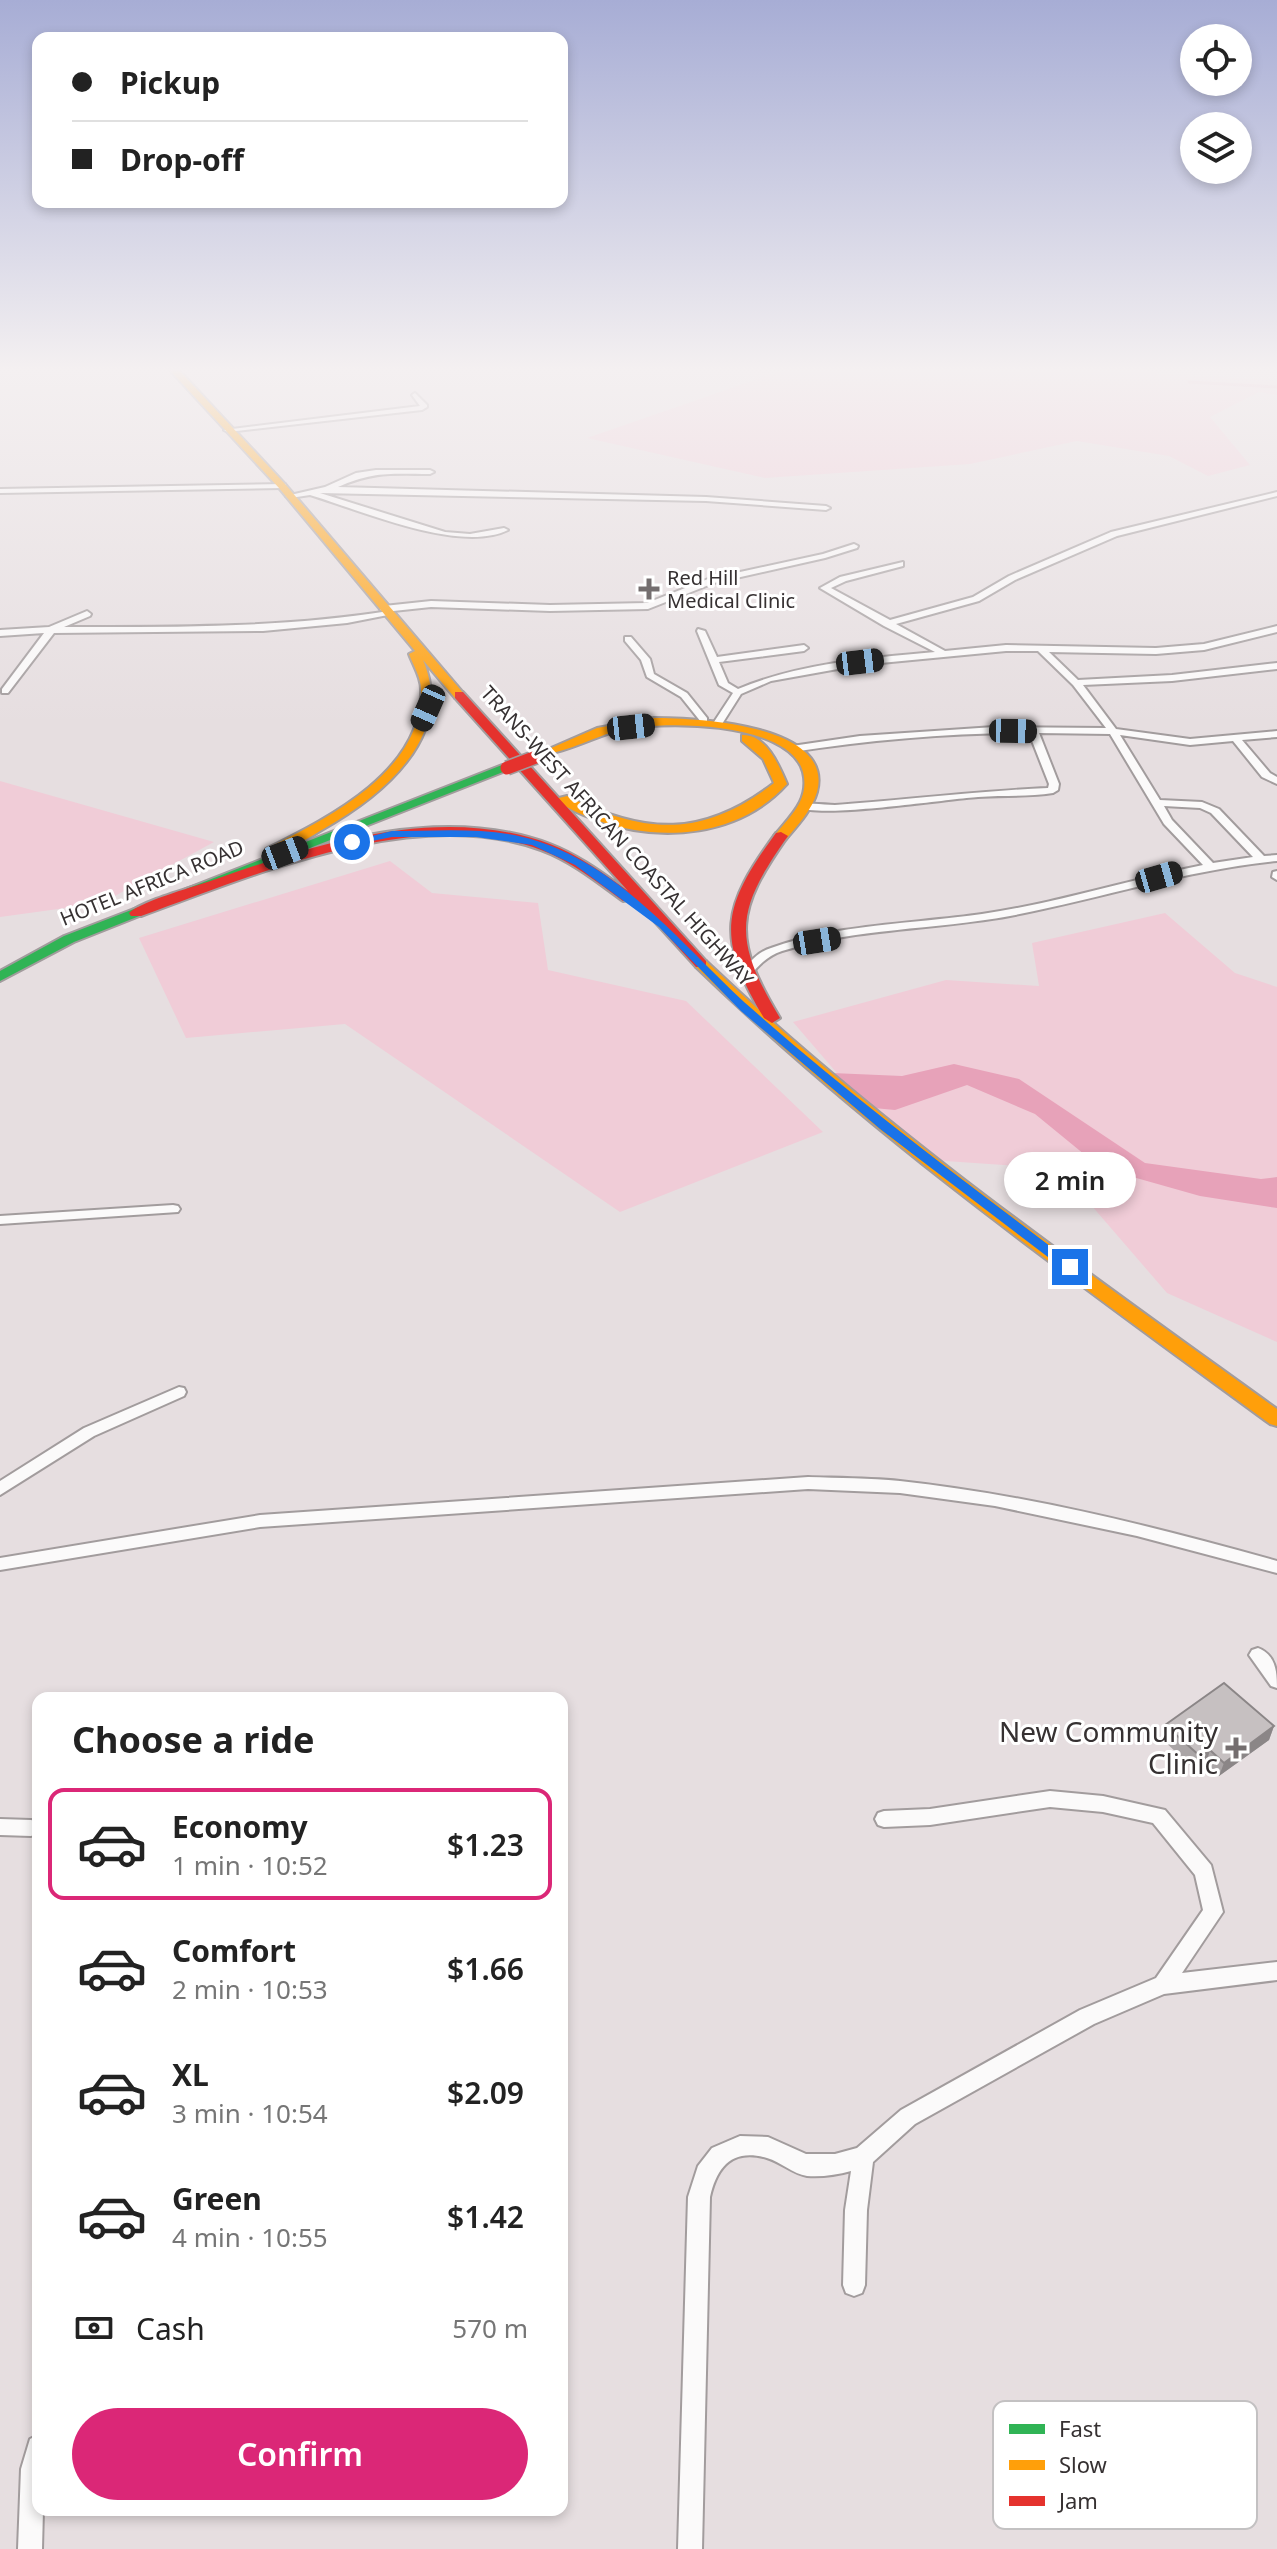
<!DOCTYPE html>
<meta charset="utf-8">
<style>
body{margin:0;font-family:"Noto Sans",sans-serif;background:#f6f6f6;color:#222;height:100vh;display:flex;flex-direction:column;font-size:30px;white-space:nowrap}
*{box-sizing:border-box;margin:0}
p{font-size:26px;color:#767676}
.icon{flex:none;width:44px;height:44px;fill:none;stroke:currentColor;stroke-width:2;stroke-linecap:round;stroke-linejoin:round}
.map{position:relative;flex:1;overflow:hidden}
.sheet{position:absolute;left:32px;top:1692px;width:536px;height:824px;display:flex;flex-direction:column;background:#fff;border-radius:16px;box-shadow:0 4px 12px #0003}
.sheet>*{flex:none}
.top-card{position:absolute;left:32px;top:32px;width:536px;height:176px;border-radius:16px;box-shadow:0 4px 12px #0003;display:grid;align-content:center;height:176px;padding:0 40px;background:#fff}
.controls{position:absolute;left:1180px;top:24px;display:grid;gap:16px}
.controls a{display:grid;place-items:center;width:72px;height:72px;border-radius:50%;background:#fff;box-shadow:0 4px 12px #0003;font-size:40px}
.end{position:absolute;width:36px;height:36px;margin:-18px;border:10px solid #1a73e8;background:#fff;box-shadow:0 0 0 4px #fff}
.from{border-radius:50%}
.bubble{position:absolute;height:56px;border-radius:28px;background:#fff;box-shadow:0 4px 12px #0003;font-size:26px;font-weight:600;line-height:56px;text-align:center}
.car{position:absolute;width:24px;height:48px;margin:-24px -12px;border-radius:10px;box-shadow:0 0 6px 2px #0007;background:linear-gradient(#222 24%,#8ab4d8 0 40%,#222 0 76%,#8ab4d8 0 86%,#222 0)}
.top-card b{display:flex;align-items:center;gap:28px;height:76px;font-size:30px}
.top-card b+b{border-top:2px solid #e0e0e0}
.top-card i{width:20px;height:20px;background:#222}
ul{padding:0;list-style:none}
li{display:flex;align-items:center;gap:24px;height:112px;margin:0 16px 12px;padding:0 24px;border:4px solid transparent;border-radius:16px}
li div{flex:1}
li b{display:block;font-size:30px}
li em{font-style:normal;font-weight:600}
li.current{border-color:#db2777}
li>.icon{width:72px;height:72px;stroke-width:1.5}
h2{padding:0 40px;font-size:36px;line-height:96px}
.pay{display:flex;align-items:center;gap:20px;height:88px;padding:0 40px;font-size:30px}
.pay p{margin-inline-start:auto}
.primary-button{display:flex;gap:16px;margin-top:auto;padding:16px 40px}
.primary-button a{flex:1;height:92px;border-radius:48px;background:#db2777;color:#fff;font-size:32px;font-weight:600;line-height:92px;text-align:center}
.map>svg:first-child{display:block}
</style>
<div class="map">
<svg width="1277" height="2549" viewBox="0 0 1277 2549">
<rect width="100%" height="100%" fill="#e6dee0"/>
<path fill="#f0ccd7" d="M792,367H1139L1159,374L1277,380V395L1259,392L1210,417L1250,465L1208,476L1169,456L1077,441L970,464L765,478L587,438Z
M0,781L214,842L102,903L0,917Z
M390,861L432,893L538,903L548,970L686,1001L823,1132L620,1212L345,1024L186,1038L139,938Z
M1165,913L1235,973L1277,987V1342L1167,1293L1060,1169L931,1160L873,1115L793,1022L946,980L1039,986L1032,943Z"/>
<path fill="#e7a2b9" d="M954,1064L1019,1079L1145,1163L1261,1179L1277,1177V1208L1200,1196L1101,1168L1035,1114L967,1085L895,1110L863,1107L832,1073L902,1076Z"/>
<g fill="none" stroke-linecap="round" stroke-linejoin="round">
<path stroke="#e7a2b9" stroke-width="3" d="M1189,382L1277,387"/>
<defs>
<path id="street" d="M415,393L427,405V407L422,410L228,432L224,430L420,406L412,395Z
M376,470H430L434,472L430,474C392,474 374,471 338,487L706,497L826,506L830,508L826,510L706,501L320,493L445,532L470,534L504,528L508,530C460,554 360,510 310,495L290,498L286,496L325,487L356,473Z
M285,484L286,486L282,488L0,493V489Z
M1277,492V496L1117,536L1015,580L979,601L896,624L945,651L1006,645L1156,648L1204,644L1277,626V632L1204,650L1156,654L1049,652L1078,680L1172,675L1277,663V669L1172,681L1083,685L1116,729L1190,739L1277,731V737L1242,740L1270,773L1277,777V784L1262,777L1233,741L1190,745L1120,735L1160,800L1202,802L1219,809L1264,856L1277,855V861C1186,870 1099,899 1010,916C934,930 856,928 782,951C767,956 758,966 749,977H741L739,975C748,964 757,952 771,948C838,924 912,924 982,914C1057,903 1129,880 1203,865L1164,824L1110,734L1039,733L1059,784L1058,790L1053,793C1029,797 1003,795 978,797C947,799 818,819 799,807C809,801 823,805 835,805C906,800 977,791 1048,788L1049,784L1029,733C950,733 870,740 792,752L787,749L792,746L860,736L994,727L1106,728L1073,685L1038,651H1006L860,665L771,681L741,694L722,724L719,725L714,722L733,693L719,685L697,631L698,629L705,631L717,657L804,645L808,648L804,651L719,662L728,683L738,689C800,663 869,658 935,652L884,626L820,588L840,577L903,562V566L846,581L831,588L890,620L973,597L1009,576L1111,532ZM1164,806L1200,808L1211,813L1253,857L1213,863L1172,820Z
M854,544L858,546L857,548L825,558L714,583L648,609L550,611L431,607L384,612L380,609L384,606L431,601L550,605L647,603L708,579L823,554Z
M87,611L91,614L90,616L64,627C173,627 281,628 389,611L393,614L347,623L263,631L54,633L8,693H2V689L44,633L0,636V630L49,627Z
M625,637H631L650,659L654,674L687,693L707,718V722H701L681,697L647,677L641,660L625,641Z
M1277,871V880L1272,877L1273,872Z
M173,1205L178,1206L180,1209L178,1212L0,1224V1216Z
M179,1387L184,1388L186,1392L184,1396L94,1436L0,1495V1481L84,1428Z
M808,1477C839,1478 869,1478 900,1481C1028,1495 1153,1526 1277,1561V1573L1137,1536L995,1506L900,1493L808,1489L260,1527L0,1570V1558L260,1515Z
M1258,1648C1276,1655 1277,1672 1277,1688L1271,1686L1249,1655L1252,1650Z
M1050,1791L1103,1796L1165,1810L1211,1865L1223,1912L1182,1973L1277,1962V1980L1164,1994L1094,2024L915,2124L873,2162L867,2210L865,2285L862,2293L854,2296L846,2293L843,2285L845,2210L851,2171C837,2175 822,2177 807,2176C793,2174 781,2162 767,2158C733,2148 717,2166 710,2197L702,2549H678L688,2197L698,2166L712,2148L740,2136L768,2137L806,2154H835L857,2148L901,2110L1080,2010L1156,1978L1203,1910L1195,1875L1153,1823L1103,1812L1050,1807L930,1825L884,1827L878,1825L875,1819L878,1813L884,1811L930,1809Z
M0,1819L31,1820L38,1822V1833L31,1836L0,1835Z
M38,2435V2510H43L42,2549H18L21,2469L30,2439Z"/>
<path id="fast" d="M502,765L513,768L198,892H188L186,889Z
M152,902L159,906L157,909L74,942L0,981V971L64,936Z"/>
<path id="slow" d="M167,367H176L285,484L465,695L455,698L423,660C456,737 381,797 320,831C305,840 288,851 271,856L266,855V849C328,818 424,771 421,689C421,677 413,665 409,654L415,651L279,488Z
M654,718C695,718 835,724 817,792C812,810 798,825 786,839H776L774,836C790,816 810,800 803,772C789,720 656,720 616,731C600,735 551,759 542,752L597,728Z
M742,735C766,734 779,765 787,784C740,836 663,843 599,821C585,816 567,809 555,799L567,796C645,835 703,838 774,783L763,759L742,741Z
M701,960L706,961C884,1130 1079,1266 1277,1409V1426L1270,1424C1072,1279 873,1138 696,967L694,964Z"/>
<path id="jam" d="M455,692H463L706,961V967H696L634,899L623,901C597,882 571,861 541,850C417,804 257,874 141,916H131L129,913C143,900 198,886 219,878C321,842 443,804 550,844C579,855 604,874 628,891L455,698Z
M781,832L788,836C735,911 732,938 780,1018L772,1023L764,1018C716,937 721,908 776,833Z"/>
</defs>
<use href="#street" stroke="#a29c9d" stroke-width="4"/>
<use href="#fast" stroke="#a29c9d" stroke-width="4"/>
<use href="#slow" stroke="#a29c9d" stroke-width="4"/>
<use href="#jam" stroke="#a29c9d" stroke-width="4"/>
<use href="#street" fill="#fbfafa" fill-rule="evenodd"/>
<use href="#fast" fill="#30b455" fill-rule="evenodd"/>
<use href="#slow" fill="#ff9f0a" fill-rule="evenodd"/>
<use href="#jam" fill="#e5322d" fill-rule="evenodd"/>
<defs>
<path id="jam-bridge" d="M507,768L536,757"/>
</defs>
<use href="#jam-bridge" stroke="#a29c9d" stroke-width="16" stroke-linecap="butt"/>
<use href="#jam-bridge" stroke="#e5322d" stroke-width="13"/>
</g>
<path fill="#aaa5a6" d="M1165,1725L1274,1726L1269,1740L1219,1776L1206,1764L1196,1771L1161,1738Z"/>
<path fill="#8b8687" d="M1274,1726L1269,1740L1219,1776L1224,1763Z
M1210,1750L1206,1764L1196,1771L1201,1757Z"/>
<path fill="#c6c0c1" stroke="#8b8687" stroke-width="2" d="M1224,1683L1274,1726L1224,1763L1210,1750L1201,1757L1165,1725Z"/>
<linearGradient id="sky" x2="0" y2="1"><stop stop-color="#a7add5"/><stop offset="0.51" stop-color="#f4f0f1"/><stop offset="1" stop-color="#f4f0f1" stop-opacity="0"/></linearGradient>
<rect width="1277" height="724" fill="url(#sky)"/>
<path fill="#1a73e8" d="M392,831C439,831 493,826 537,841C625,869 685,949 751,1008C854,1099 964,1181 1074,1264V1270H1065L880,1129L741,1011L659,927L575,865L532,845L476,837H392L352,845L347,842Z"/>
<g fill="#746e6f" stroke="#fff" stroke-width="3">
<path d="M645 577h8v8h8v8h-8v8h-8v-8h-8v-8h8z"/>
<path d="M1232 1736h8v8h8v8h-8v8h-8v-8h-8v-8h8z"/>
</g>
<g text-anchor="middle" stroke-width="6" stroke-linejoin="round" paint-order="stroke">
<g font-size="20" fill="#363132" stroke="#fff" text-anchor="start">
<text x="667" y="585">Red Hill<tspan x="667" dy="23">Medical Clinic</tspan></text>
</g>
<g font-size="20" fill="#363132" stroke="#fff">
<text transform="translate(617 836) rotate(48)" y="7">TRANS-WEST AFRICAN COASTAL HIGHWAY</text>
<text transform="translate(152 883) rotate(-22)" y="7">HOTEL AFRICA ROAD</text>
</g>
<g font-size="28" fill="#363132" stroke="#fff" text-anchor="end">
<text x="1218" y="1742">New Community<tspan x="1218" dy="32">Clinic</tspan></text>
</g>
</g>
<rect x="993" y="2401" width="264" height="128" rx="12" fill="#fff" stroke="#c3c1c2" stroke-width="2"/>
<rect x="1009" y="2424" width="36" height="10" fill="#30b455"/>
<rect x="1009" y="2460" width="36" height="10" fill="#ff9f0a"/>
<rect x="1009" y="2496" width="36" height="10" fill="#e5322d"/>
<g font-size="22" fill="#363132">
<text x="1059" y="2437">Fast</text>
<text x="1059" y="2473">Slow</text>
<text x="1059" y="2509">Jam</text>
</g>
</svg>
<div class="controls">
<a><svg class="icon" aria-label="locate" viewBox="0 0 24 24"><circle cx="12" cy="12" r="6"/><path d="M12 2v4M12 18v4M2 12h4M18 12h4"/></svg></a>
<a><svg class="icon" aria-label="layers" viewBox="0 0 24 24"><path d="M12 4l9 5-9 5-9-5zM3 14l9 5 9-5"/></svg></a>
</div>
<i class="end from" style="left:352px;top:842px"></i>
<i class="end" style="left:1070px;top:1267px"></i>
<div class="bubble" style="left:1004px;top:1152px;width:132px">2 min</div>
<i class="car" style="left:860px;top:662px;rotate:83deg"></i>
<i class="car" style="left:428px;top:708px;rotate:204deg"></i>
<i class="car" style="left:631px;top:727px;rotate:84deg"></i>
<i class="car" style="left:1013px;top:731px;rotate:91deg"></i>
<i class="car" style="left:285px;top:853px;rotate:69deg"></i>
<i class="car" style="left:1159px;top:877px;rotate:74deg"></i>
<i class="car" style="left:817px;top:941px;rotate:81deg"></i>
<div class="top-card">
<b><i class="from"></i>Pickup</b>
<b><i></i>Drop-off</b>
</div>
<section class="sheet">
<h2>Choose a ride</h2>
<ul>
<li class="current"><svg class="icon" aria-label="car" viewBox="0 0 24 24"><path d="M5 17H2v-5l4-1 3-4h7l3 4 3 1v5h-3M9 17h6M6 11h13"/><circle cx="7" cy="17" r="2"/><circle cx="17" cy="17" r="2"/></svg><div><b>Economy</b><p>1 min · 10:52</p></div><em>$1.23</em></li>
<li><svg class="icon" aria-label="car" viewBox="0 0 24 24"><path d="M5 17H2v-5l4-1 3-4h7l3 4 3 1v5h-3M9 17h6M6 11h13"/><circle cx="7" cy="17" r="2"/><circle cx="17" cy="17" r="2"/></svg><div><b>Comfort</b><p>2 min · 10:53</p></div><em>$1.66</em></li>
<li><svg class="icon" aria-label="car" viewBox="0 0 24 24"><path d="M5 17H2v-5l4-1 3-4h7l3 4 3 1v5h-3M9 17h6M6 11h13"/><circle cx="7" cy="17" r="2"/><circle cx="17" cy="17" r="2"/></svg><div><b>XL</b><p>3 min · 10:54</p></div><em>$2.09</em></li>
<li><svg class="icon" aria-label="car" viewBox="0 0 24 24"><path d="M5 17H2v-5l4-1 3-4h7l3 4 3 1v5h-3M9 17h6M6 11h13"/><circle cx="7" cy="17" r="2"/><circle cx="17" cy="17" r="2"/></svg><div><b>Green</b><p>4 min · 10:55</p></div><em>$1.42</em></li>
</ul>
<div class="pay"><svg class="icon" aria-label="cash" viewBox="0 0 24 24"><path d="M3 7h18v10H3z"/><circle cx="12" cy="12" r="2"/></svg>Cash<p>570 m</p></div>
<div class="primary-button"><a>Confirm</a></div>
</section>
</div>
